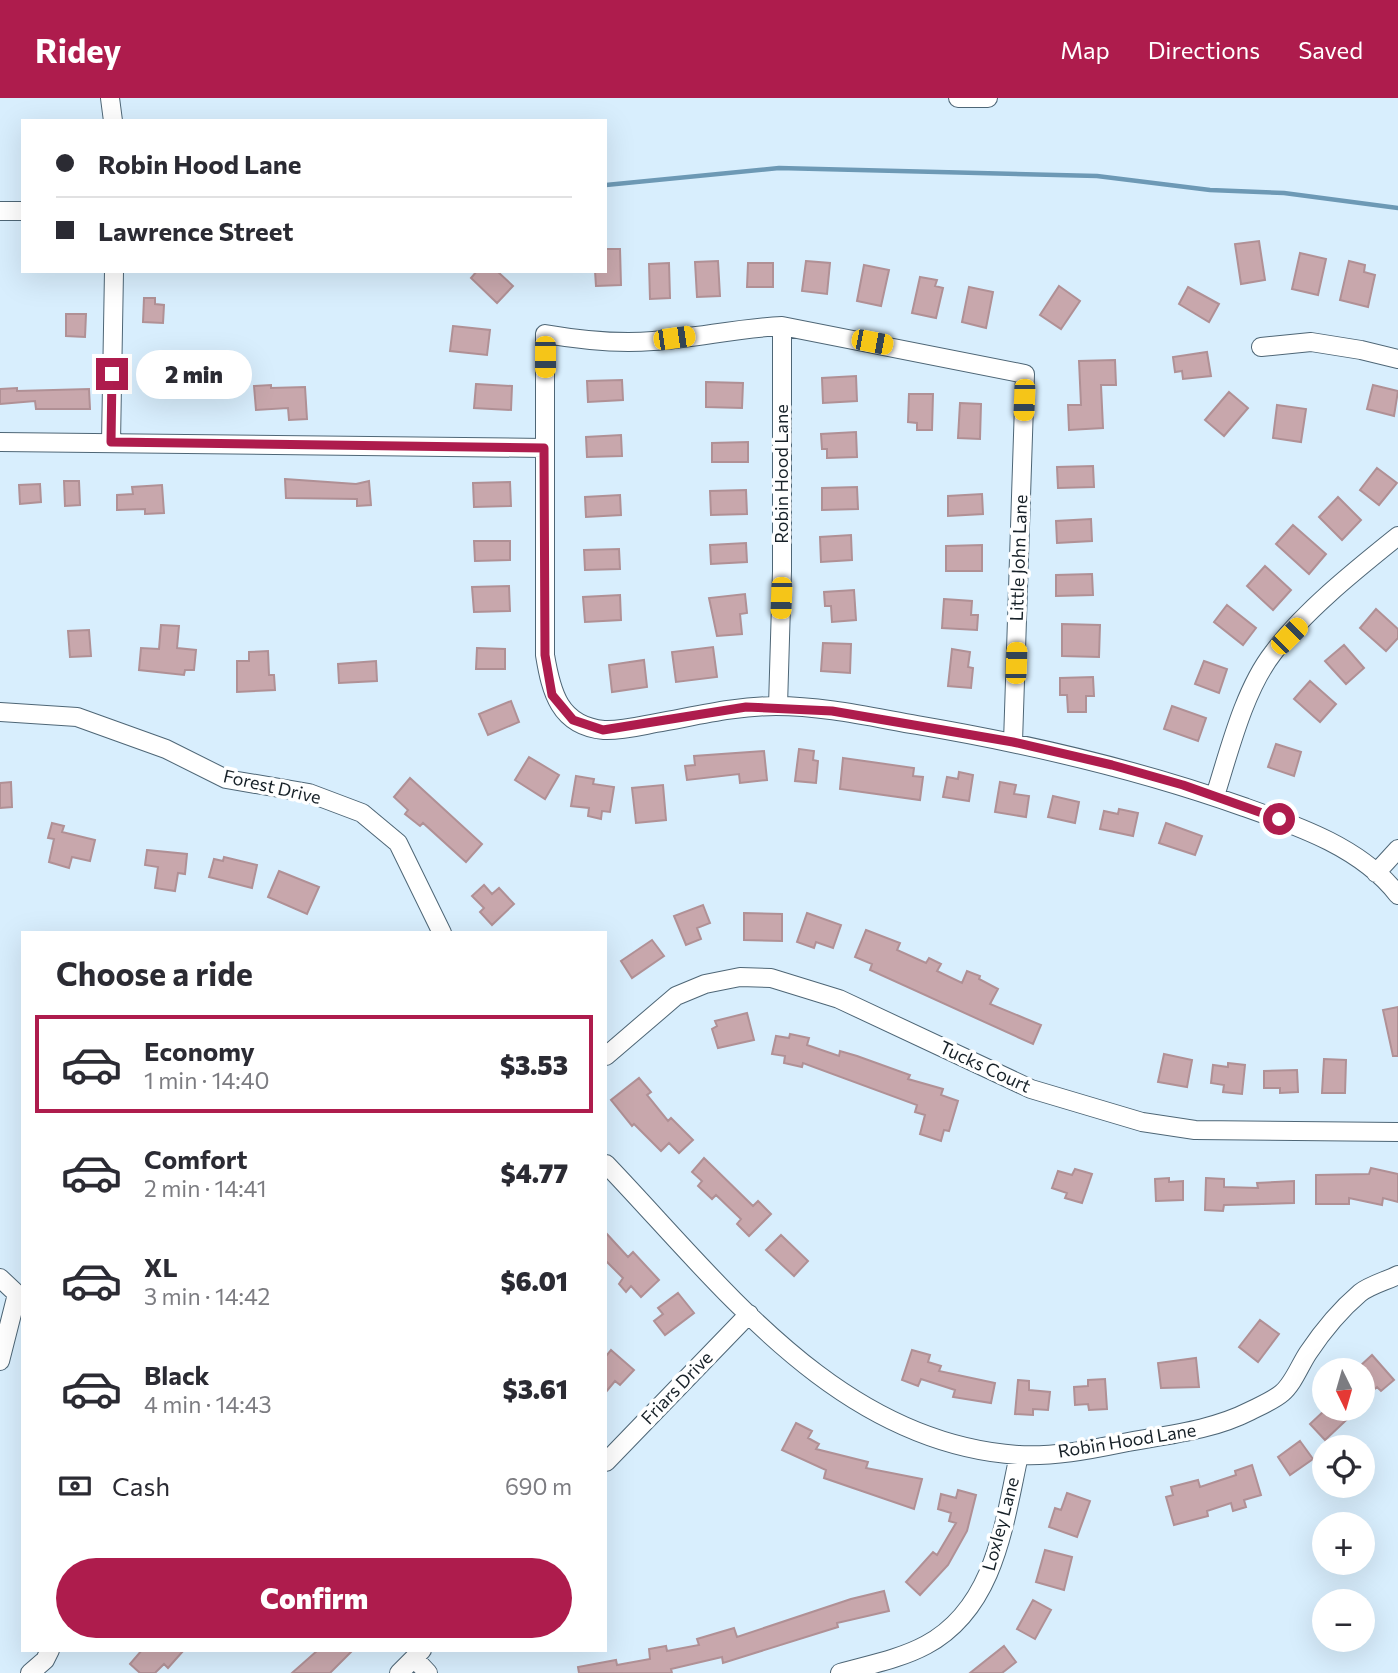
<!DOCTYPE html>
<meta charset="utf-8">
<style>
body{margin:0;font-family:Commissioner,sans-serif;background:#f7f7f7;color:#2b2b33;height:100vh;display:flex;flex-direction:column;font-size:26px;white-space:nowrap}
*{box-sizing:border-box;margin:0}
p{font-size:23px;color:#7c7c81}
.icon{flex:none;width:38px;height:38px;fill:none;stroke:currentColor;stroke-width:2;stroke-linecap:round;stroke-linejoin:round}
.map{position:relative;flex:1;overflow:hidden}
.sheet{position:absolute;left:21px;top:833px;width:586px;height:721px;display:flex;flex-direction:column;background:#fff;border-radius:0px;box-shadow:0 7px 28px #0002}
.sheet>*{flex:none}
.top-card{position:absolute;left:21px;top:21px;width:586px;height:154px;border-radius:0px;box-shadow:0 7px 28px #0002;display:grid;align-content:center;height:154px;padding:0 35px;background:#fff}
.needle{width:46px;rotate:175deg}
.tools{position:absolute;left:1312px;top:1260px;display:grid;gap:14px}
.tools a{display:grid;place-items:center;width:63px;height:63px;border-radius:50%;background:#fff;box-shadow:0 7px 28px #0002;font-size:35px}
.end{position:absolute;width:32px;height:32px;margin:-16px;border:9px solid #ae1c4d;background:#fff;box-shadow:0 0 0 4px #fff}
.from{border-radius:50%}
.bubble{position:absolute;height:49px;border-radius:24px;background:#fff;box-shadow:0 7px 28px #0002;font-size:23px;font-weight:800;line-height:49px;text-align:center}
.car{position:absolute;width:21px;height:42px;margin:-21px -10px;border-radius:9px;box-shadow:0 0 5px 2px #0007;background:linear-gradient(#f5c518 24%,#345 0 40%,#f5c518 0 76%,#345 0 86%,#f5c518 0)}
.top-card b{display:flex;align-items:center;gap:24px;height:66px;font-size:26px}
.top-card b+b{border-top:2px solid #e1e1e2}
.top-card i{width:18px;height:18px;background:#2b2b33}
ul{padding:0;list-style:none}
li{display:flex;align-items:center;gap:21px;height:98px;margin:0 14px 10px;padding:0 21px;border:4px solid transparent;border-radius:0px}
li div{flex:1}
li b{display:block;font-size:26px}
li em{font-style:normal;font-weight:800}
li.current{border-color:#ae1c4d}
li>.icon{width:63px;height:63px;stroke-width:1.5}
h2{padding:0 35px;font-size:32px;line-height:84px}
.pay{display:flex;align-items:center;gap:18px;height:77px;padding:0 35px;font-size:26px}
.pay p{margin-inline-start:auto}
.action{display:flex;gap:14px;margin-top:auto;padding:14px 35px}
.action a{flex:1;height:80px;border-radius:42px;background:#ae1c4d;color:#fff;font-size:28px;font-weight:800;line-height:80px;text-align:center}
header{display:flex;align-items:center;gap:42px;box-sizing:border-box;height:98px;padding:0 35px;background:#ae1c4d;color:#fff}
header strong{font-size:33px}
nav{display:flex;gap:38px;margin-inline-start:auto;font-size:24px}
.map>svg:first-child{display:block}
</style>
<header>
<strong>Ridey</strong>
<nav><a>Map</a><a>Directions</a><a>Saved</a></nav>
</header>
<div class="map">
<svg width="1398" height="1575" viewBox="0 0 1398 1575">
<rect width="100%" height="100%" fill="#d8eefd"/>
<g fill="none" stroke-linecap="round" stroke-linejoin="round">
<path stroke="#6d99b5" stroke-width="4.5" d="M606,87L779,70L1097,78L1210,92L1284,95L1398,110"/>
</g>
<path fill="#c8a7ac" stroke="#b09095" stroke-width="2" d="M1259,143L1265,182L1241,186L1235,146Z
M606,151H620L621,187L596,188L595,173H606Z
M1300,155L1326,161L1318,197L1292,191Z
M718,163L720,198L697,199L695,164Z
M806,163L830,165L827,196L802,193Z
M1349,163L1365,167L1364,174L1375,177L1368,209L1340,202Z
M669,165L670,200L650,201L649,166Z
M748,165H773V189H747Z
M864,167L889,172L881,208L857,203Z
M477,173H497L513,188L497,205L471,180Z
M920,179L937,182L935,188L943,190L936,220L912,215Z
M1059,188L1080,203L1061,231L1040,217Z
M969,189L993,194L986,230L962,224Z
M1188,189L1219,206L1209,224L1179,206Z
M144,200H155V206L164,207L163,225L143,224Z
M66,216H86L85,239L66,238Z
M453,228L490,232L487,257L450,253Z
M1207,254L1211,278L1183,281L1182,273L1175,274L1173,259Z
M1115,262L1116,287H1101L1103,330L1069,332L1068,307H1081L1079,263Z
M856,278L857,303L823,305L822,280Z
M622,282L623,302L588,304L587,283Z
M706,284L743,285L742,310L706,309Z
M476,286L512,288L511,312L474,310Z
M271,287V290L305,289L307,321L289,322L288,310L256,312L254,288Z
M1373,287L1398,293L1394,318L1367,311Z
M17,290V293L89,291L90,311H36L35,303L0,306V291Z
M1229,294L1248,310L1224,338L1205,322Z
M909,296H933L932,332H917V325L908,324Z
M960,305L981,306L980,341L958,340Z
M1277,307L1306,311L1301,344L1273,340Z
M856,334L857,359L827,360V351H822L821,336Z
M621,337L622,358L587,359L586,339Z
M748,344V364H712V345Z
M1093,368L1094,389L1058,390L1057,369Z
M1377,370L1397,385L1379,407L1360,392Z
M285,381L356,386L369,383L371,407L357,408V401L286,400Z
M64,383H79L80,407L65,408Z
M510,384L511,408L474,409L473,385Z
M40,386L41,404L20,406L19,387Z
M162,387L164,415L145,416V411L117,412V397L133,396L132,389Z
M857,389L858,411L822,412V390Z
M746,392L747,416L711,417L710,393Z
M982,396L983,416L948,418V398Z
M620,397L621,417L586,419L585,399Z
M1338,399L1361,422L1342,442L1319,419Z
M1091,421L1092,443L1057,445L1056,423Z
M1293,427L1326,456L1309,476L1276,446Z
M851,437L852,462L821,464L820,439Z
M474,443H510V462L475,463Z
M746,445L747,464L711,466L710,447Z
M982,447V473H946V448Z
M619,451L620,471L585,472L584,452Z
M1265,468L1291,492L1273,512L1247,488Z
M1092,476L1093,497L1056,498V477Z
M509,488L510,513L474,514L472,489Z
M854,492L856,522L832,524L831,508H825L824,494Z
M745,496L747,515L740,516L742,536L717,538L709,500Z
M620,497L621,522L585,524L583,499Z
M944,501L972,503L971,517H978L977,532L942,530Z
M1227,507L1256,530L1243,547L1214,524Z
M1376,511L1398,531V540L1386,553L1360,530Z
M1062,526L1100,527L1099,559L1062,558Z
M161,527L179,528L177,550L196,552L194,572H185L184,577L139,572L141,550L159,551Z
M89,532L91,558L70,559L68,533Z
M823,545L851,546L850,575L821,573Z
M1344,547L1364,570L1346,586L1325,563Z
M713,549L717,579L676,584L672,554Z
M477,550L505,551V571H476Z
M952,551L970,554L968,569L973,570L971,590L948,588Z
M268,553L269,577H274L275,592L237,594V563H249V554Z
M644,562L647,589L612,594L609,567Z
M376,563L377,583L339,585L338,566Z
M1204,563L1227,571L1219,595L1195,586Z
M1093,579L1094,598H1086V614H1068L1067,597H1060V580Z
M1310,583L1336,606L1320,624L1294,601Z
M511,603L519,624L488,637L479,616Z
M1172,608L1206,620L1198,643L1164,631Z
M1276,646L1301,654L1294,678L1268,669Z
M799,651L814,653L813,662L818,663L816,685L795,683Z
M764,653L767,682L740,685L739,676L687,682L685,668L695,667L694,658Z
M529,659L559,677L545,701L515,682Z
M843,660L914,670L913,678L923,679L920,702L840,691Z
M959,674L973,677L969,703L943,699L947,679L958,681Z
M576,678L594,681L593,686L614,689L610,714L602,713L601,721L588,718L589,710L571,708Z
M410,680L482,746L466,764L423,725L420,728L405,716L408,712L394,699Z
M11,684L12,709L0,710V685Z
M1000,684L1016,687L1014,696L1029,698L1026,719L995,714Z
M663,687L666,722L636,725L632,690Z
M1053,698L1079,704L1075,725L1048,719Z
M1119,711L1138,715L1133,738L1100,731L1104,713L1118,716Z
M52,725L64,728L62,734L95,742L90,763L72,759L69,770L49,764L54,741L48,740Z
M1166,725L1202,738L1195,757L1159,745Z
M147,752L187,756L185,776L178,775L175,793L155,790L158,769L145,767Z
M224,759L257,767L252,790L209,779L214,761L223,763Z
M279,773L319,789L307,816L268,799Z
M484,787L492,796L499,790L514,806L492,827L480,814L484,810L472,798Z
M703,807L710,825L697,830L701,841L686,847L674,818Z
M744,815L782,816V843L744,842Z
M807,815L841,827L833,850L816,844L814,850L797,844Z
M866,832L900,845L897,852L926,865L929,860L941,866L937,873L962,885L967,873L980,878L979,881L998,891L990,906L1041,927L1033,946L870,872L872,866L855,859Z
M652,842L664,858L632,880L621,863Z
M1398,909V958H1393L1383,912Z
M747,915L754,942L718,950L712,931L717,928L715,923Z
M790,936L809,940L807,947L839,958L840,953L857,958L910,977L908,981L943,991L941,997L958,1003L949,1033L944,1032L941,1043L920,1036L925,1017L915,1014L917,1007L803,965L802,969L784,965L785,958L772,956L776,938L789,940Z
M1164,956L1192,962L1187,989L1158,984Z
M1324,961L1346,962L1345,995H1322Z
M1228,965L1245,967L1242,996L1223,994L1224,987L1211,985L1213,967L1228,969Z
M1297,972L1298,994L1280,995V990H1264V973Z
M639,980L651,994L647,997L668,1023L671,1020L693,1042L679,1055L669,1045L661,1053L634,1026L632,1028L611,1002Z
M704,1060L753,1108L758,1103L771,1116L749,1138L737,1126L741,1121L716,1097L712,1101L698,1088L702,1083L692,1074Z
M1371,1070L1398,1076V1104L1383,1100L1382,1107L1349,1100V1106H1316V1077L1369,1076Z
M1075,1071L1092,1076L1082,1105L1065,1100L1067,1095L1052,1090L1058,1073L1072,1077Z
M1169,1080V1084L1183,1083V1102L1156,1103L1155,1081Z
M1206,1080L1224,1081V1089L1258,1090L1257,1085L1294,1083V1105L1224,1107L1223,1113L1205,1112Z
M606,1135L628,1159L633,1154L659,1182L641,1199L631,1188L626,1194L619,1186L623,1180L606,1163Z
M781,1137L808,1163L794,1178L766,1152Z
M678,1195L694,1215L665,1237L654,1223L663,1216L658,1210Z
M1260,1222L1279,1236L1258,1264L1239,1249Z
M611,1252L634,1272L620,1287L615,1283L606,1294V1258Z
M912,1252L930,1257L928,1264L941,1268L939,1273L995,1285L991,1305L953,1299L955,1292L921,1281L918,1288L902,1282Z
M1372,1257L1394,1282L1381,1293L1377,1289L1363,1301V1272L1358,1270Z
M1196,1260L1199,1289L1161,1290L1158,1265Z
M1105,1281L1107,1311L1089,1312L1088,1306L1075,1307L1074,1289L1088,1288V1282Z
M1018,1282L1029,1283V1292L1050,1294L1048,1312L1033,1311V1317L1015,1316Z
M1326,1311H1358L1325,1342L1310,1326Z
M796,1325L812,1333L808,1340L819,1346L816,1351L868,1364L866,1370L922,1381L914,1411L824,1380L826,1372L782,1352Z
M1300,1343L1313,1361L1290,1377L1278,1359Z
M1252,1367L1261,1397L1244,1402L1246,1409L1233,1413L1231,1405L1207,1413L1208,1418L1174,1427L1166,1399L1173,1397L1171,1389L1198,1382L1200,1389L1236,1377L1235,1373Z
M958,1392L976,1397L967,1433L948,1467L920,1497L906,1484L933,1454L937,1457L956,1425L949,1423L951,1415L938,1411L941,1396L956,1400Z
M1067,1395L1090,1403L1077,1439L1049,1429L1055,1410L1061,1412Z
M1045,1452L1072,1459L1064,1492L1036,1484Z
M884,1493L889,1513L837,1525L838,1529L723,1565L722,1559L671,1571L672,1575H579L578,1569L616,1562L617,1567L650,1561L649,1551L666,1548L667,1553L699,1547L697,1541L734,1530L737,1539L851,1501Z
M1033,1502L1051,1512L1035,1541L1017,1531Z
M1004,1548L1016,1564L1002,1575H970Z
M142,1552H184L168,1570L164,1566L155,1575H140L130,1566Z
M318,1552H353L330,1575H292Z"/>
<g fill="none" stroke-linecap="round" stroke-linejoin="round">
<defs>
<path id="minor" d="M110,0L113,23
M958,0H988
M0,113H23
M1261,249L1311,244L1361,252L1398,261
M0,344L544,350
M111,344L114,173
M778,608L782,473V228
M0,614L77,619L166,651L226,681L309,695L362,715L398,745L442,835
M1013,644L1025,276L782,228C739,230 696,240 653,243C618,246 580,242 545,236V557C551,593 559,628 604,632C620,633 640,628 656,625C696,618 736,608 776,608C823,608 871,619 917,627C1029,646 1137,671 1244,709C1298,728 1362,750 1398,797
M1215,698C1229,654 1244,592 1273,555C1304,513 1357,471 1398,438
M1376,775L1398,751
M606,958L676,898L705,886L740,879L771,880L839,901L1031,991L1142,1024L1195,1032L1398,1034
M606,1066C721,1186 837,1345 1018,1357C1052,1359 1089,1352 1123,1345C1165,1337 1211,1333 1250,1313C1260,1308 1274,1302 1282,1295C1293,1286 1300,1267 1308,1255C1322,1234 1340,1212 1360,1195C1370,1187 1386,1183 1398,1177
M0,1180L17,1196
M0,1263L17,1196
M606,1364L749,1216
M414,1560L428,1575
M30,1575L45,1562L50,1552
M399,1575L422,1552
M840,1575C868,1567 900,1561 926,1547C995,1510 1004,1426 1019,1357"/>
</defs>
<use href="#minor" stroke="#4e6676" stroke-width="20"/>
<use href="#minor" stroke="#fff" stroke-width="18"/>
</g>
<g fill="none" stroke-linecap="round" stroke-linejoin="round">
<path stroke="#ae1c4d" stroke-width="9" d="M112,276L111,344L544,350L545,557L552,597L573,622L603,632L746,609L832,613L1013,644L1112,667L1183,687L1279,721"/>
</g>
<g text-anchor="middle" stroke-width="7" stroke-linejoin="round" paint-order="stroke">
<g font-size="18" fill="#172128" stroke="#fff">
<text transform="translate(782 376) rotate(-90)" y="6">Robin Hood Lane</text>
<text transform="translate(1019 460) rotate(-88)" y="6">Little John Lane</text>
<text transform="translate(272 689) rotate(13)" y="6">Forest Drive</text>
<text transform="translate(985 969) rotate(25)" y="6">Tucks Court</text>
<text transform="translate(677 1290) rotate(-46)" y="6">Friars Drive</text>
<text transform="translate(1127 1343) rotate(-9)" y="6">Robin Hood Lane</text>
<text transform="translate(1001 1426) rotate(-75)" y="6">Loxley Lane</text>
</g>
</g>
</svg>
<div class="tools">
<a><svg class="needle" viewBox="-14 -14 28 28"><path d="M0-13l5 13h-10z" fill="#e53935"/><path d="M0 13l5-13h-10z" fill="#7c7c81"/></svg></a>
<a><svg class="icon" aria-label="locate" viewBox="0 0 24 24"><circle cx="12" cy="12" r="6"/><path d="M12 2v4M12 18v4M2 12h4M18 12h4"/></svg></a>
<a>+</a>
<a>−</a>
</div>
<i class="end from" style="left:1279px;top:721px"></i>
<i class="end" style="left:112px;top:276px"></i>
<div class="bubble" style="left:136px;top:252px;width:116px">2 min</div>
<i class="car" style="left:674px;top:240px;rotate:82deg"></i>
<i class="car" style="left:872px;top:244px;rotate:101deg"></i>
<i class="car" style="left:545px;top:259px;rotate:180deg"></i>
<i class="car" style="left:1024px;top:302px;rotate:182deg"></i>
<i class="car" style="left:781px;top:500px;rotate:182deg"></i>
<i class="car" style="left:1289px;top:538px;rotate:45deg"></i>
<i class="car" style="left:1016px;top:565px;rotate:2deg"></i>
<div class="top-card">
<b><i class="from"></i>Robin Hood Lane</b>
<b><i></i>Lawrence Street</b>
</div>
<section class="sheet">
<h2>Choose a ride</h2>
<ul>
<li class="current"><svg class="icon" aria-label="car" viewBox="0 0 24 24"><path d="M5 17H2v-5l4-1 3-4h7l3 4 3 1v5h-3M9 17h6M6 11h13"/><circle cx="7" cy="17" r="2"/><circle cx="17" cy="17" r="2"/></svg><div><b>Economy</b><p>1 min · 14:40</p></div><em>$3.53</em></li>
<li><svg class="icon" aria-label="car" viewBox="0 0 24 24"><path d="M5 17H2v-5l4-1 3-4h7l3 4 3 1v5h-3M9 17h6M6 11h13"/><circle cx="7" cy="17" r="2"/><circle cx="17" cy="17" r="2"/></svg><div><b>Comfort</b><p>2 min · 14:41</p></div><em>$4.77</em></li>
<li><svg class="icon" aria-label="car" viewBox="0 0 24 24"><path d="M5 17H2v-5l4-1 3-4h7l3 4 3 1v5h-3M9 17h6M6 11h13"/><circle cx="7" cy="17" r="2"/><circle cx="17" cy="17" r="2"/></svg><div><b>XL</b><p>3 min · 14:42</p></div><em>$6.01</em></li>
<li><svg class="icon" aria-label="car" viewBox="0 0 24 24"><path d="M5 17H2v-5l4-1 3-4h7l3 4 3 1v5h-3M9 17h6M6 11h13"/><circle cx="7" cy="17" r="2"/><circle cx="17" cy="17" r="2"/></svg><div><b>Black</b><p>4 min · 14:43</p></div><em>$3.61</em></li>
</ul>
<div class="pay"><svg class="icon" aria-label="cash" viewBox="0 0 24 24"><path d="M3 7h18v10H3z"/><circle cx="12" cy="12" r="2"/></svg>Cash<p>690 m</p></div>
<div class="action"><a>Confirm</a></div>
</section>
</div>
